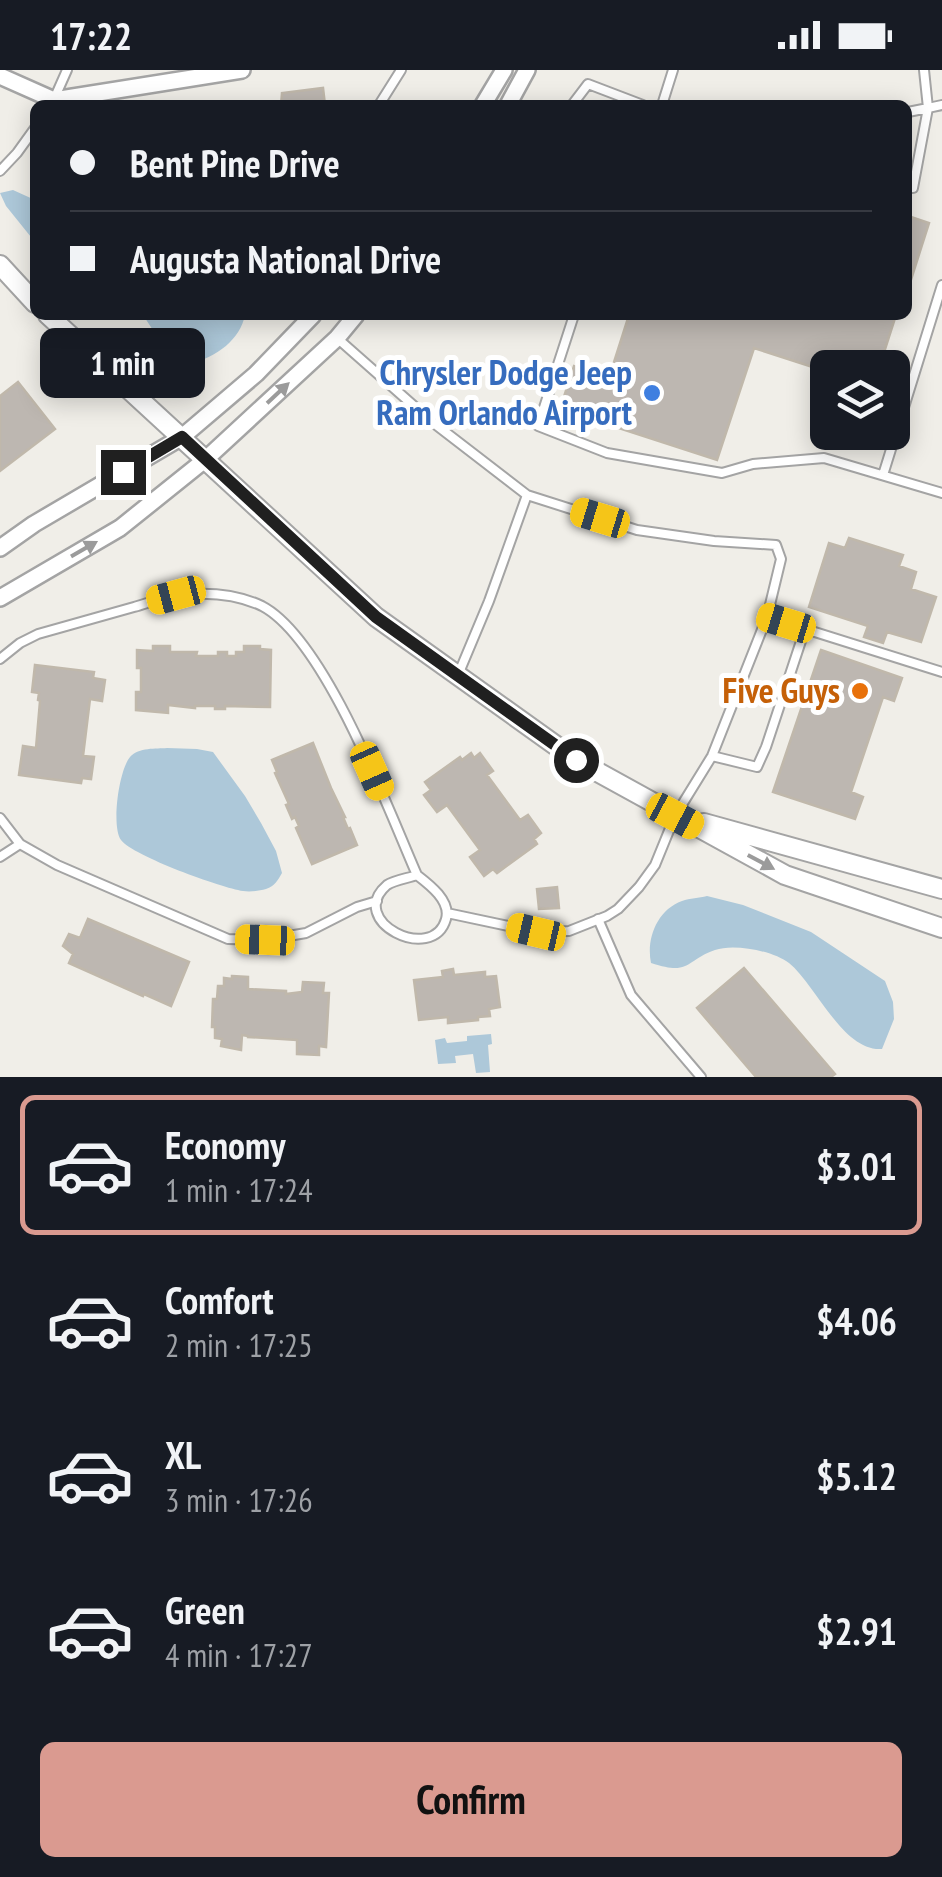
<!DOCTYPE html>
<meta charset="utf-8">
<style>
body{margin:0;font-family:"PT Sans Narrow",sans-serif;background:#20242c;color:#f1f3f6;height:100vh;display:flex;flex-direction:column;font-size:38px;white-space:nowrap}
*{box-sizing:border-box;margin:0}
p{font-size:32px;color:#9ea1a6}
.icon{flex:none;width:55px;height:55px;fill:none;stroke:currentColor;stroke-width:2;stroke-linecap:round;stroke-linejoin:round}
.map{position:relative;height:1007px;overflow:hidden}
.sheet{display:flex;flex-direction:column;background:#171b24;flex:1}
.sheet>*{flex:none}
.hud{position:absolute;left:30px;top:30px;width:882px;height:220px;border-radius:15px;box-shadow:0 5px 25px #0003;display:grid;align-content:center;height:220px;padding:0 40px;background:#171b24}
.controls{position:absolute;left:810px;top:280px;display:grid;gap:20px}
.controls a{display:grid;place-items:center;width:100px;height:100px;border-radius:15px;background:#171b24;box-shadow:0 5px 25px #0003;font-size:50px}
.end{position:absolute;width:45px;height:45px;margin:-22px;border:12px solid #202020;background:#fff;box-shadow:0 0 0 5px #fff}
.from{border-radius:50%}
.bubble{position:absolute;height:70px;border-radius:15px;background:#171b24;box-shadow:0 5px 25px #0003;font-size:32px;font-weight:700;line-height:70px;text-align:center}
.car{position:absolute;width:30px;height:60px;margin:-30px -15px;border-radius:12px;box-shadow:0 0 8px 2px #0007;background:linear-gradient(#f5c518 24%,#345 0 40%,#f5c518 0 76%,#345 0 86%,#f5c518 0)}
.hud b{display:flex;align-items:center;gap:35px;height:95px;font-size:38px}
.hud b+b{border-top:2px solid #363941}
.hud i{width:25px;height:25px;background:#f1f3f6}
ul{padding:18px 0 0;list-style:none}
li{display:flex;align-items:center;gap:30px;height:140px;margin:0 20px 15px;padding:0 20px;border:5px solid transparent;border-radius:15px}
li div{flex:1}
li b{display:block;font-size:38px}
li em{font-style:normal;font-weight:700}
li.selected{border-color:#da9a90}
li>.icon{width:90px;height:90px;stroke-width:1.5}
.primary-button{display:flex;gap:20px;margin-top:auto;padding:20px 40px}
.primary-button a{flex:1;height:115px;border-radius:15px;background:#da9a90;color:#111;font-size:40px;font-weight:700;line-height:115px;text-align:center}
.status{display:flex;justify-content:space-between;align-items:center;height:70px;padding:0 50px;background:#171b24;direction:ltr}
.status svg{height:28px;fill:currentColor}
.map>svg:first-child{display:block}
</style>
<div class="status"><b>17:22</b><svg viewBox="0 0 49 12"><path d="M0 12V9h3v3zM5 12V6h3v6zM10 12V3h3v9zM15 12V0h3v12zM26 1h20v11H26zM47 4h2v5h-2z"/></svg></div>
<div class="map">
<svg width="942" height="1007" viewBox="0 0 942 1007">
<rect width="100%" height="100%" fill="#f0eee8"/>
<path fill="#adc8d9" d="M13,120L35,130V172L6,136L0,123Z
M143,245H245C240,270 216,287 192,293L164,277Z
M167,678L197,679L213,682L245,726L261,753L276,781L282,803C278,810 275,816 266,819C259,821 250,822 243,821C222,818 133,786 121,770C111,756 119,700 130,687C139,677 156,679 167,678Z
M707,826L743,835L811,862L885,911L893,932L894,949L882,979C843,982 816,915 789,893C773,881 734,873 715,880C684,891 691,906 651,893C646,869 657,840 682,831C690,828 699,828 707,826Z
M491,964L492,974L488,975L490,1002L476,1003L473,984L455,986L456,993L438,994L435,970L445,968L447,973L467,971V966Z"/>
<path fill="#bdb7b1" stroke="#c0b8ab" stroke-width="2.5" d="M323,18L325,35H281L282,23Z
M908,146L929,153L908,219Z
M629,245H896L879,298H828V302L754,278L717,390L560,339L574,296L609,308Z
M18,312L55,359L0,401V326Z
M849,468L903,485L899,496L916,502L911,519L936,527L921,572L887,562L883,573L864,567L868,556L809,537L829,473L845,478Z
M153,576H170V582H197L196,586H218V582H227V586H236V582H244V576H260V579L271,580L270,637L225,636V639H215V636H195V638L168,635V643L136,640V622H141V598H137V580L153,581Z
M821,580L902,608L894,631L883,627L851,722L863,727L855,749L773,722Z
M35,595L94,602L93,608L105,610L102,631L90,629L83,686L94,687L91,709L82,708L81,713L19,705L23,676L36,678L40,631L38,630L39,623L32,622Z
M313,673L331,718L345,747H343L348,759L350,758L357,775L312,794L296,758L299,756L295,747L292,749L286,735L289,734L275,703L277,702L272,690Z
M471,683L474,688L480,683L493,701L487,705L520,750L528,745L541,763L534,769L537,774L497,803L493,799L484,806L470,787L480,780L447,735L437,742L424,725L431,720L425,712L460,687L462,690Z
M557,817L559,838L539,839L537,819Z
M88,849L189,892L171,936L144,924L143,926L69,893L73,884L63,876L69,864L80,868Z
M744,898L835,1004L831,1007H756L697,938Z
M453,899L454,905L485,902V907L496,906L500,937L489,939L490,946L478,947V950L448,953V947L419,950L414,910L443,907L442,901Z
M232,906L248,907V919L286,921V924L302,922L303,912L324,913L323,923H329L326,977L319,976V985L297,984V970L248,967V966L242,965L241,980L221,976L222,969L215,968V957H212L213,929H217L218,916H224V908L232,909Z"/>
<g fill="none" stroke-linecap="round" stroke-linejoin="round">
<defs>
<path id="service" d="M55,27L67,0
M379,35L401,0
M572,35L588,14L643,35
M662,35L673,0
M908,42L928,38L924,0
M0,101L17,83L35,58
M908,118H913L928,38L942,35
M574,245L538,356L607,383L722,403L753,394L824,388L942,423
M337,268L431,351L527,425L489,531L458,605
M883,405L942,215
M527,425L637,460L714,471L776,475L781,489L767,547
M0,589L20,573L38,564C70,555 102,546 134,537C149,533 164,526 179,525C206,522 237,524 262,536C325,569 388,739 417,805
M712,686L757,697L766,677L805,559
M0,748L20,774L57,795L228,869L265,870L306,863L357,837L377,831
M0,787L20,774
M417,805C430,815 451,831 446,849C433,895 345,851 387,815C394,810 409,808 417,805Z
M447,843L536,862L569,861L607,846L618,839L639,817L655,795L675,746L712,686L767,547L942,602
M598,849L631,925L701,1007"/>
<path id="minor" d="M0,6L54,30L242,0
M483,35L504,0
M508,35L527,0
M0,478L34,454L182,367L256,304L313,245
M0,528L120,458L206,389L337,268L356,245"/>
<path id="tertiary" d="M0,195L35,233
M48,245L376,547L576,690L785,805L942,858
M704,753L942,819"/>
</defs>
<use href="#service" stroke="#a4a4a4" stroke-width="12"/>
<use href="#minor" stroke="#a4a4a4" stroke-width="20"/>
<use href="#tertiary" stroke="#a4a4a4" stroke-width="22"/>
<use href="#service" stroke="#fff" stroke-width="8"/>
<use href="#minor" stroke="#fff" stroke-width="15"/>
<use href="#tertiary" stroke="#fff" stroke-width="18"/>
</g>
<defs><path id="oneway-solid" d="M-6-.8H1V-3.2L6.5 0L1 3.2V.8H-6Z" transform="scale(2.5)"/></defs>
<g fill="#9b9b9b">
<use href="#oneway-solid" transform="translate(278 323) rotate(-43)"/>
<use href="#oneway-solid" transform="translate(84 479) rotate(-30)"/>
<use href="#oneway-solid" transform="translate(761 792) rotate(28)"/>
</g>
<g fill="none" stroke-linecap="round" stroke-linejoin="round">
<path stroke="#202020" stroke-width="12" d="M123,402L182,367L376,547L576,690"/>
</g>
<circle fill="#3f7fe0" stroke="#fff" stroke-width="4" cx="652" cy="323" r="10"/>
<circle fill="#e8710a" stroke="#fff" stroke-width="4" cx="860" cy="621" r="10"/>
<g text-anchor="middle" stroke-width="10" stroke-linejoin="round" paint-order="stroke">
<g font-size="35" font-weight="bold" fill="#366cbe" stroke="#fff" text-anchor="end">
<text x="632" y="315">Chrysler Dodge Jeep<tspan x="632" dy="40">Ram Orlando Airport</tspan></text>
</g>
<g font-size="35" font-weight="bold" fill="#c56008" stroke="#fff" text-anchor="end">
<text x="840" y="633">Five Guys</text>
</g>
</g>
</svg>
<div class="controls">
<a><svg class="icon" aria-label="layers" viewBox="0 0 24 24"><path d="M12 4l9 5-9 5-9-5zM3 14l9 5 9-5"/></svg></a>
</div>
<i class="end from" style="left:576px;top:690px"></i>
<i class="end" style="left:123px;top:402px"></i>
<div class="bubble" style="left:40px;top:258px;width:165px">1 min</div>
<i class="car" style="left:600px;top:448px;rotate:287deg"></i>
<i class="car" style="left:176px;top:525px;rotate:255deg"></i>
<i class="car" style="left:786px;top:553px;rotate:287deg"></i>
<i class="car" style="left:372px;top:701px;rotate:156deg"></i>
<i class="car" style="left:675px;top:746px;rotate:118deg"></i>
<i class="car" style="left:536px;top:862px;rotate:283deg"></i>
<i class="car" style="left:265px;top:870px;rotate:272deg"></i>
<div class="hud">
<b><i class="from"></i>Bent Pine Drive</b>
<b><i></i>Augusta National Drive</b>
</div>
</div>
<section class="sheet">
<ul>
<li class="selected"><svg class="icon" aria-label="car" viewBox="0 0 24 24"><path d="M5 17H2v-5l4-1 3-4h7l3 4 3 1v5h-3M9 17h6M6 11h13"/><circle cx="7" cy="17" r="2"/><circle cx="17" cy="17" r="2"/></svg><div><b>Economy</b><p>1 min · 17:24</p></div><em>$3.01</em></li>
<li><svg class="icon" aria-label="car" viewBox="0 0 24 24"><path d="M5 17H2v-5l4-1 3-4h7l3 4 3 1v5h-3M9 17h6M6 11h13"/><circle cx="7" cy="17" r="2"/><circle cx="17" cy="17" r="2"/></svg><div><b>Comfort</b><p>2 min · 17:25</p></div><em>$4.06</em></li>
<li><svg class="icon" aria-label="car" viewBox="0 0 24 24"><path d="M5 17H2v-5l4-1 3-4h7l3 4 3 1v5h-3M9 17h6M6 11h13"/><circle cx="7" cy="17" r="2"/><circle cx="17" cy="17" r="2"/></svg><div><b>XL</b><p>3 min · 17:26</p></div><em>$5.12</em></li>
<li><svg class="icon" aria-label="car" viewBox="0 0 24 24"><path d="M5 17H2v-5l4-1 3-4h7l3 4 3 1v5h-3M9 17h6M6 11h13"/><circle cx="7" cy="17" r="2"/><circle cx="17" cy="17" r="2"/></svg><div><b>Green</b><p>4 min · 17:27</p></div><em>$2.91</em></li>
</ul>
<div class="primary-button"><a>Confirm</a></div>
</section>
